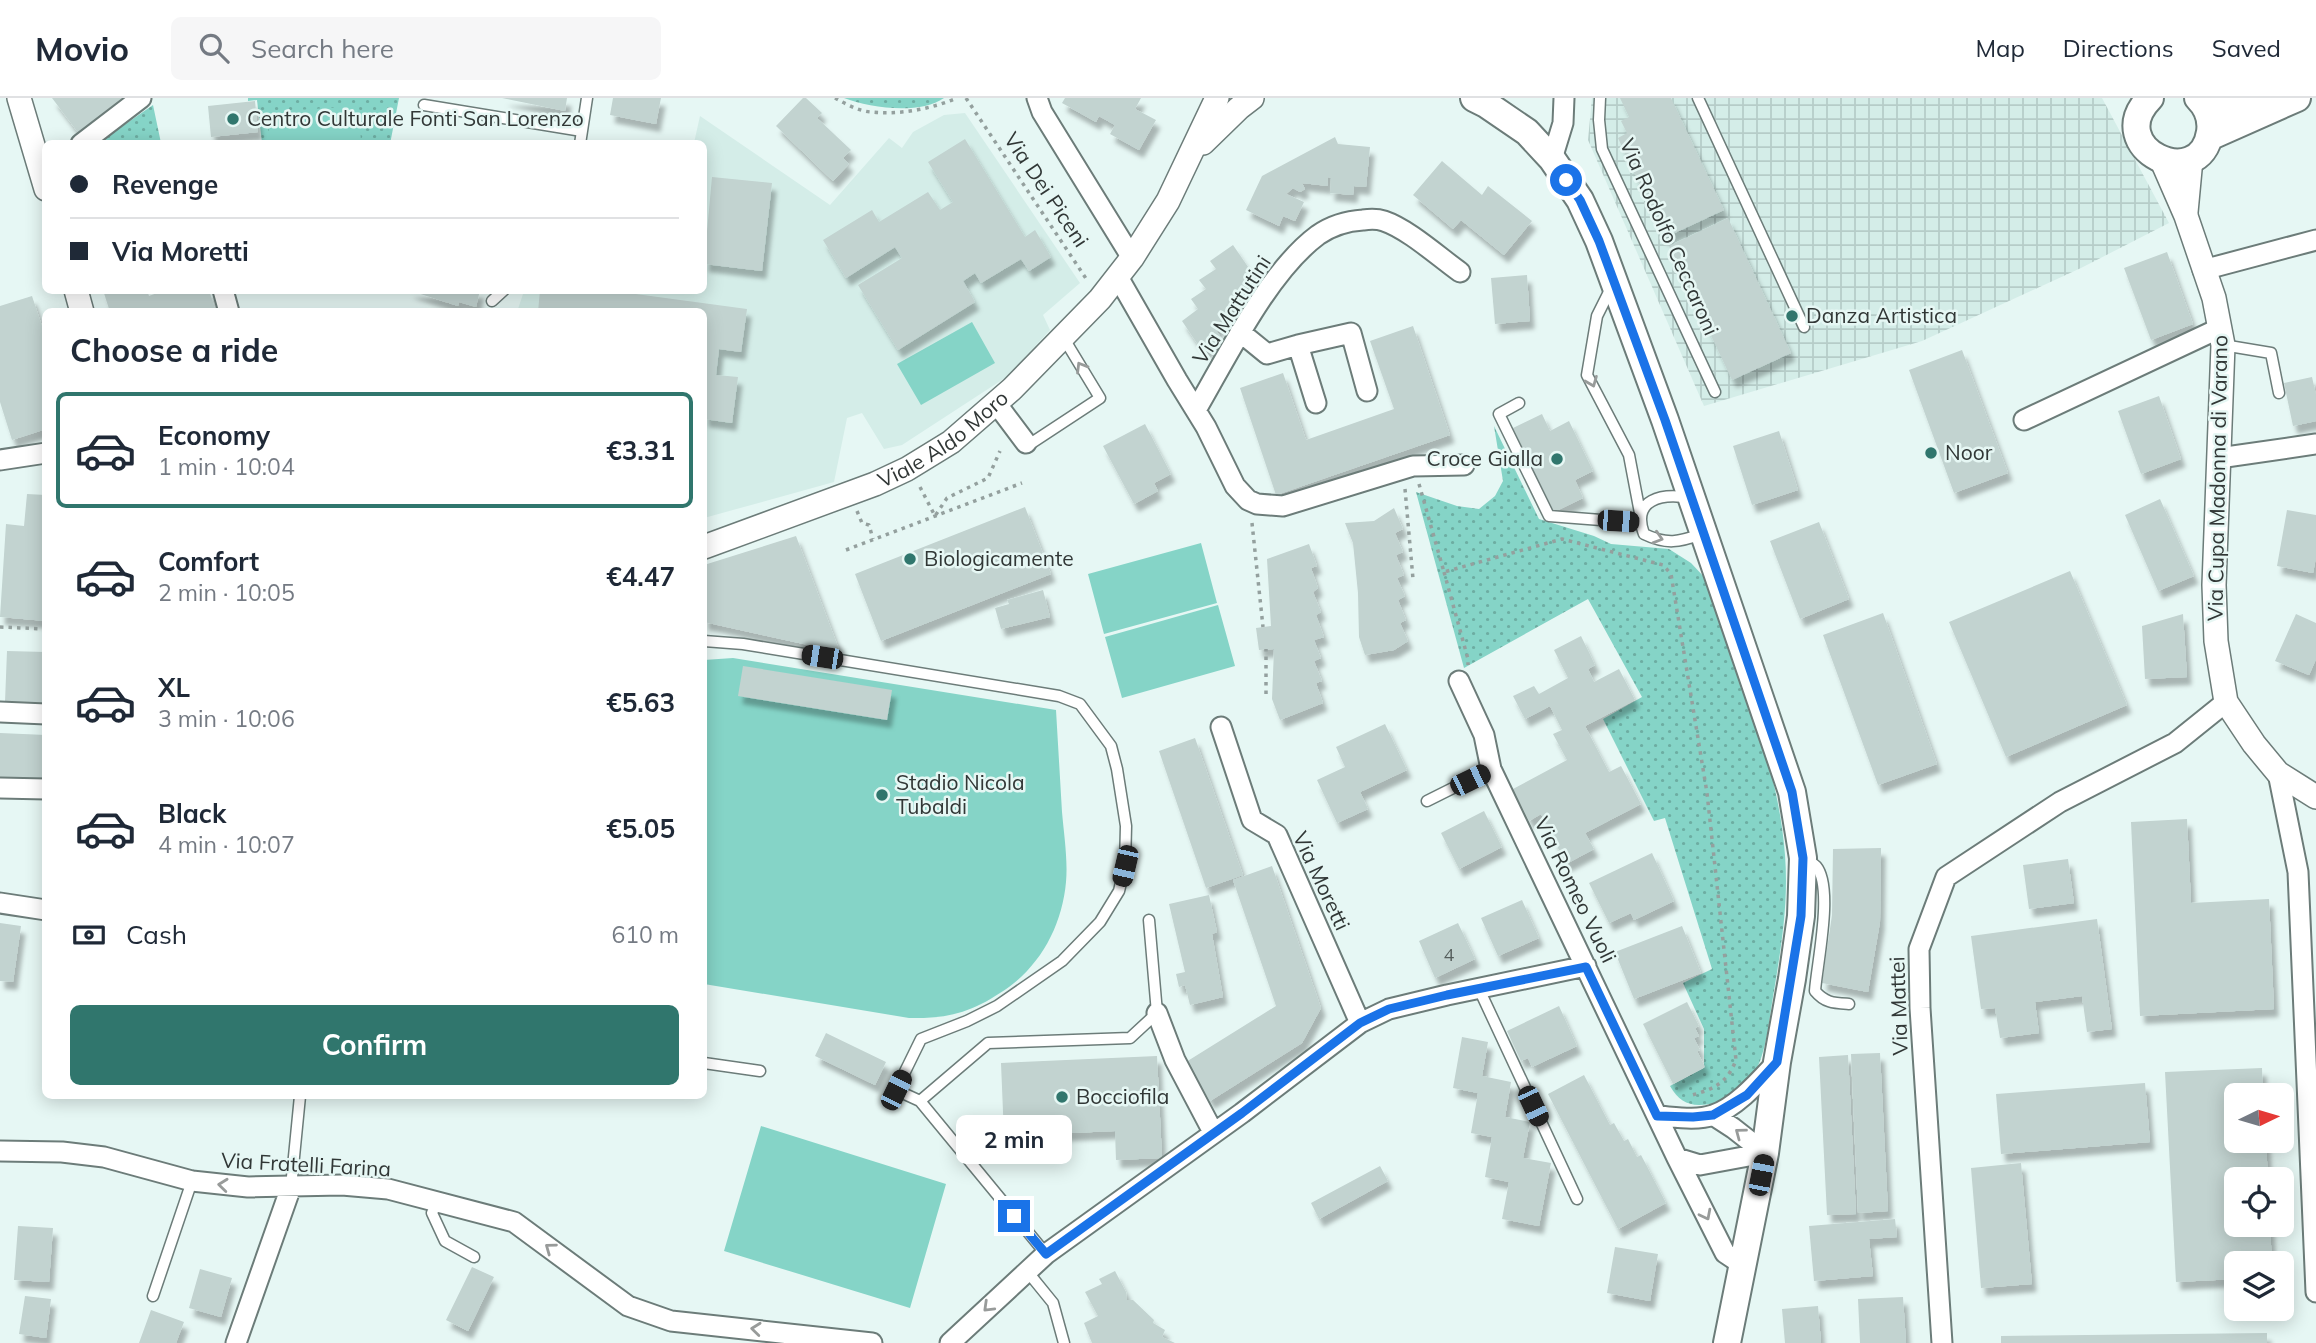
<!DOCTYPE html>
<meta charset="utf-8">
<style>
body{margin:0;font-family:Mulish,sans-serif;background:#f6f6f7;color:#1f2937;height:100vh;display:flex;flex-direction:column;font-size:26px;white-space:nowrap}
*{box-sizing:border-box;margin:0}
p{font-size:23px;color:#747a83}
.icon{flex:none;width:38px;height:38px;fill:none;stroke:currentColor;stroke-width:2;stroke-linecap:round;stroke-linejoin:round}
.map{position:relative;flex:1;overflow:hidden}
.drawer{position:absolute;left:42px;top:210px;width:665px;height:791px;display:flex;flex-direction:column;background:#fff;border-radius:10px;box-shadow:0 4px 18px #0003}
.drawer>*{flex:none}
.top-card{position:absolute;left:42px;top:42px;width:665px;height:154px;border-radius:10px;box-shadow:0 4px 18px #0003;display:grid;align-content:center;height:154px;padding:0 28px;background:#fff}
.needle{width:46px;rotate:85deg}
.buttons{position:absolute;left:2224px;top:985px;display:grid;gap:14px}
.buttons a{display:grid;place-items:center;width:70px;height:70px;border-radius:10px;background:#fff;box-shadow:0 4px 18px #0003;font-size:35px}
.end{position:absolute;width:32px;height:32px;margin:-16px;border:9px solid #1a73e8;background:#fff;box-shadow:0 0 0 4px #fff}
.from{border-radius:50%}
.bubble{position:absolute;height:49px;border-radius:10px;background:#fff;box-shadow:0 4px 18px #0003;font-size:23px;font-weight:700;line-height:49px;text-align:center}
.car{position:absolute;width:21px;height:42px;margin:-21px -10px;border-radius:9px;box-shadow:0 0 5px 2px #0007;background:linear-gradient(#222 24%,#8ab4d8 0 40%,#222 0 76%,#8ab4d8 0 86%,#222 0)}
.top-card b{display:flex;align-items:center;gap:24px;height:66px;font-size:26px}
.top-card b+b{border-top:2px solid #e0e1e3}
.top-card i{width:18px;height:18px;background:#1f2937}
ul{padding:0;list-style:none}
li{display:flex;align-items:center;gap:21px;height:116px;margin:0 14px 10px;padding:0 14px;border:4px solid transparent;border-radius:10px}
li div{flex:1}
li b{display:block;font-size:26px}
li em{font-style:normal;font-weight:700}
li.on{border-color:#30766d}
li>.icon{width:63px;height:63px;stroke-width:1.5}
h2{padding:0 28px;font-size:32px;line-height:84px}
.pay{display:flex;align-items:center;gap:18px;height:77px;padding:0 28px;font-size:26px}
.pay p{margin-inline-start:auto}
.button{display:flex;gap:14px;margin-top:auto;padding:14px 28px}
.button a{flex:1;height:80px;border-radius:10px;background:#30766d;color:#fff;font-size:28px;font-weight:700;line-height:80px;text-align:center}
header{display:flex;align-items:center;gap:42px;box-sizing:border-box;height:98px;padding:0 35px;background:#fff;border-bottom:2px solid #e0e1e3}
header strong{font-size:33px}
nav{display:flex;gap:38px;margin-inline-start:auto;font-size:24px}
.search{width:490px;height:63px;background:#f6f6f7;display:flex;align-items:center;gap:18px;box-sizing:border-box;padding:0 24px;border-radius:10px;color:#747a83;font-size:26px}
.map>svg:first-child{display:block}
</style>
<header>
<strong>Movio</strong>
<div class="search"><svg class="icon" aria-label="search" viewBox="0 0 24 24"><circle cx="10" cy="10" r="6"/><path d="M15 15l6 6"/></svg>Search here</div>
<nav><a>Map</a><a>Directions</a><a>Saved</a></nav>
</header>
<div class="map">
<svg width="2316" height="1245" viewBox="0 0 2316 1245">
<defs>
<pattern id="industrial-grid" width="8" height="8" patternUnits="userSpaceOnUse" patternTransform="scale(1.75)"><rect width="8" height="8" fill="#d4ede8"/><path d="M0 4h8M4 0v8" fill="none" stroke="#b6ccc8"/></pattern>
<pattern id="park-dots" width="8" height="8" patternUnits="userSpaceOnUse" patternTransform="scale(1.75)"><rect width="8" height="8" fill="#85d4c7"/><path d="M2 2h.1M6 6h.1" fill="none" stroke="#6dada2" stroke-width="1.8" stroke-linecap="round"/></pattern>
<filter id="shadow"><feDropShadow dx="4.5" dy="8" stdDeviation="2" flood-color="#0004"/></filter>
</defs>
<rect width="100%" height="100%" fill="#e6f7f4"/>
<path fill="#d4ede8" d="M965,15L1080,185L1043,217L1050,232L1008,278L902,347L884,351L862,315L847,320L834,384L704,420V214H517L524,193L704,192V46L694,45L700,18L830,107L889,40L902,50L913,34L944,17Z"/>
<path fill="url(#industrial-grid)" d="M1592,0H2102L2169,125L2081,170L1922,243L1704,308L1588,42Z"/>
<path fill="url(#park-dots)" d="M248,0H399L390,46L262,45L257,2L248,3Z
M844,0H944C920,17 870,10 844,0Z
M153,7L161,45H98Z
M1494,328L1539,421L1594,438L1611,446L1669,451L1691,465L1706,481C1736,569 1778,663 1785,757C1789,808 1780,856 1772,905C1769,924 1767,944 1760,963C1753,981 1729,1004 1710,1006C1690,1009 1680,1005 1670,988L1704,970V931L1683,885L1712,871L1665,720L1654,723L1603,621L1642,599L1588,501L1464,570L1416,394L1457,408L1479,411L1495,398L1503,383Z"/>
<path fill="#85d4c7" d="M359,8L361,45H270L267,14Z
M972,224L995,265L921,307L897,266Z
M1201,445L1217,505L1104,536L1088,476Z
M1218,507L1235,568L1122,600L1105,539Z
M733,560L1056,612C1058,646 1060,680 1062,714C1064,737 1068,762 1066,784C1062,829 1039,871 1000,895C970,915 945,921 909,920L704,886V562Z
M761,1028L946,1086L910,1210L724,1153Z"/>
<path fill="#c2d3d0" filter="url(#shadow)" d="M52,0H130L80,37Z
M502,0H567L565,13Z
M613,0H661L656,26L610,17Z
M803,0H806L822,15L817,20L851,52L843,60L849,66L833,83L776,28Z
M1065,0H1141L1135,11L1156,22L1139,52L1110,36L1115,27L1099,18L1096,24L1062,5Z
M1620,0H1671L1724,112L1664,140L1618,40L1627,35L1621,23L1629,19Z
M255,3L258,34L211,39L208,8Z
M1335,39L1338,46L1370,49L1366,89L1354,88L1353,97L1330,95L1331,80L1328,79V88L1302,85L1305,91L1300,94L1293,90L1286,96L1304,104L1295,123L1283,118L1279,128L1246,112L1262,78Z
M965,41L1025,139L1035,132L1051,159L1029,173L1021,161L981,185L975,175L963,183L975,204L898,252L858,187L902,160L895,149L846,180L823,142L872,112L879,124L928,94L940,112L953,104L928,64Z
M1442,63L1482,97L1488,88L1532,123L1504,157L1461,122L1453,131L1413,97Z
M712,79L772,85L762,173L704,166Z
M1728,120L1791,255L1732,282L1669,148Z
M1233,147L1257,182L1241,193L1247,201L1230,213L1234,219L1216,232L1222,241L1203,254L1182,223L1198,211L1191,201L1206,191L1199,182L1216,171L1210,163Z
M2167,154L2193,226L2151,242L2124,170Z
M1527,177L1530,223L1495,226L1491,180Z
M103,192H147L149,198L165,192H209L216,214H110Z
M408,192H480L476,209L459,204L458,208Z
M540,192H606L747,211L741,254L719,251L716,277L738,279L732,325L704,321V214H538Z
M32,198L46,240V331L12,342L0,304V208Z
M1413,228L1450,337L1276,397L1240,290L1283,275L1306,342L1394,311L1370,243Z
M1962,252L2008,375L1954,395L1909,272Z
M2312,279L2316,297V323L2293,328L2284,285Z
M2159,298L2181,361L2141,376L2118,313Z
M1542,316L1550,333L1569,323L1593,373L1575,382L1583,400L1554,414L1513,330Z
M1145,326L1171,376L1154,385L1158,393L1134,406L1103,348Z
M1779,333L1798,392L1752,407L1733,348Z
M27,396L46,397V523L0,519L6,426L24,428Z
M2160,401L2194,478L2158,493L2125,417Z
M1025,409L1051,476L881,543L855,476Z
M1394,410L1403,431L1395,435L1403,454L1396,457L1404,477L1397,480L1405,498L1398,502L1406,522L1400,525L1408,543L1394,552L1365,557L1359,539L1358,495L1353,445L1345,425L1374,423Z
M2287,412L2316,417V459L2313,475L2277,468Z
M1819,424L1849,501L1800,521L1770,443Z
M796,438L840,554L704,524V467Z
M1309,446L1317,468L1311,470L1318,490L1313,494L1321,514L1316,517L1324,539L1314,542L1321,560L1314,563L1322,583L1316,585L1323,605L1280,622L1272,601L1274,551L1259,552L1256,530L1271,528L1267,461Z
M2070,473L2127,607L2006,659L1949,524Z
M1043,492L1050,519L1001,531L995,510L1009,506L1007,502Z
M1883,515L1937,666L1878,687L1823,537Z
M2183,516L2187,579L2145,581L2142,528Z
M2296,516L2316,525V561L2309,577L2275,563Z
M1581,538L1595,567L1588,571L1594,584L1619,571L1635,602L1585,628L1609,674L1621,668L1641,706L1585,735L1594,751L1566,766L1541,716L1529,723L1513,691L1567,662L1553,636L1562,632L1550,608L1525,621L1513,598L1534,588L1539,596L1568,580L1554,552Z
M7,553L46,554V606L5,604Z
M743,568L892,592L887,622L738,598Z
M1385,626L1407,672L1360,694L1368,711L1337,725L1317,682L1345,669L1336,649Z
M0,635L46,637V680L0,679Z
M1195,640L1243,777L1206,790L1159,653Z
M1484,713L1502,749L1459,771L1441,735Z
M2187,721L2191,805L2269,801L2274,911L2140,918L2131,724Z
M1881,750L1880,824L1868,894L1822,885L1832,817L1833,751Z
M1652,755L1674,803L1634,822L1631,815L1609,825L1589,785Z
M2068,761L2074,805L2029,811L2023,767Z
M1272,768L1321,910L1302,945L1210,1003L1186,964L1276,908L1233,782Z
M1209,797L1217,834L1212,836L1223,899L1190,907L1185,887L1179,889L1176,876L1185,874L1169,806Z
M1522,802L1539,840L1498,858L1481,820Z
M2097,821L2112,931L2087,934L2082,898L2035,904L2039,935L2000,940L1995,910L1981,911L1971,838Z
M0,825L21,828L13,884L0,883Z
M1458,825L1475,861L1435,880L1419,843Z
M1682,828L1701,875L1634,901L1615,854Z
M1687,904L1699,928L1695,930L1699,938L1694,940L1700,952L1697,953L1705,969L1673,986L1643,926Z
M1559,908L1577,948L1532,969L1528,960L1521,963L1507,933Z
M826,935L886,964L875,987L815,958Z
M1462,939L1488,944L1482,978L1511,984L1505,1019L1530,1024L1523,1060L1551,1065L1539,1128L1502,1121L1509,1084L1485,1079L1492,1039L1471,1035L1478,995L1453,990Z
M1880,955L1888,1113L1858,1115L1851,956Z
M1848,957L1856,1116L1827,1117L1819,959Z
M1157,958L1162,1060L1116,1062L1115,1033L1004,1038L1001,965Z
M2262,970L2263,998H2236V1043H2266L2268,1082H2236V1127H2270L2272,1166H2236V1181L2176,1184L2165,974Z
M1584,977L1610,1027L1614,1025L1624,1043L1628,1041L1637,1059L1641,1057L1666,1105L1618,1131L1548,996Z
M2145,985L2150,1044L2001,1056L1996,996Z
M2021,1065L2032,1186L1981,1190L1971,1070Z
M1380,1068L1388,1083L1319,1121L1311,1105Z
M1895,1121L1897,1139L1869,1141L1873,1178L1814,1183L1809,1128Z
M18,1128L53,1130L49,1184L14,1182Z
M1615,1149L1658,1156L1650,1203L1607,1195Z
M472,1169L494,1179L468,1233L446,1222Z
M200,1171L232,1180L221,1219L189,1210Z
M1115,1173L1126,1194L1127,1202H1133L1154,1222L1153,1225L1165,1232L1162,1239L1175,1245H1092L1084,1225L1098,1218L1085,1194L1102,1186L1099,1181Z
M25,1198L51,1201L46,1240L19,1236Z
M1903,1199L1906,1245H1860L1858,1201Z
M1818,1208L1821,1245H1785L1782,1211Z
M151,1212L184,1224L176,1245H139Z
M2267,1235V1245H2001V1238Z"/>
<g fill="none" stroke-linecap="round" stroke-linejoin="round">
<defs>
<path id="service" d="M1600,0L1599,22L1602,51L1715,294
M1698,0L1804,229
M424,7L582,33
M580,46L587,0
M1611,190L1597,218L1587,277L1629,357L1640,415
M492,203L504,192
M2223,247L2271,255L2279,295
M1519,305L1499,316L1549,418L1640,425
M1027,348L1100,300L1063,239
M1690,400C1662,395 1631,401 1644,436C1667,447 1679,444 1702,436
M704,543L743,546L1059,598L1080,606L1111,648L1117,671L1126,728L1125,768L1119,793L1100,824L1062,863L997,908L967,923L921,941L896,992L920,1003L1046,1156
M1427,703L1491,671
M1806,762C1810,764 1813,765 1816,768C1834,789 1817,865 1815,893C1825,905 1834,905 1849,906
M1479,891L1577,1101
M704,965L760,973
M920,1003L988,945L1130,940L1157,915L1149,822
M291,1089L300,998
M437,1104L432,1115L445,1143L474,1159
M1027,1173L1053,1205L1064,1245
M153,1198L192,1083"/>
<path id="minor" d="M1037,0L1042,14L1132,160
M81,46L141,0
M1552,61L1563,25L1564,0
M2203,172L2316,142
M1118,179L1177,282L1206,329L1235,388L1248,402L1257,406L1283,408L1413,368L1464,367
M223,192L229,214
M1240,234L1267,256L1298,247L1316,305
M1298,247L1351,235L1367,293
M996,305L1026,345
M1196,312C1227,259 1268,174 1318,137C1331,128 1347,123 1363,122C1370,121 1378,121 1384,123C1408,131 1439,159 1460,174
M2024,322L2220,230
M2219,360L2316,346
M0,362L46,355
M1459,583L1484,637L1491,671L1677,1060L1725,1155L1743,1167
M0,614L46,616
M1221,629L1252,722L1277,737L1360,925
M2278,675L2298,774L2316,1194
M0,690L46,691
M0,805L46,812
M1157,915L1175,962L1213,1034
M1713,1017L1733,1030L1765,1055
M1657,1018C1674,1019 1697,1023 1713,1017C1737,1009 1760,982 1777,964
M0,1053L62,1054L104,1059L192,1083L248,1089L342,1087L388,1091L514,1124L628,1208L671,1223L872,1245
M1677,1060L1700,1067L1765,1055
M236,1245L291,1089
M950,1245L1046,1156L1242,1015L1360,925L1389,911L1447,897L1586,868
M1942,1245L1920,910L1919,851L1946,779L2060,704L2175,645L2226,604"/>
<g id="tertiary">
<path d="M19,0L46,91"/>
<path d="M1203,45L1239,10L1252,0"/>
<path d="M2162,63L2186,118L2214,200L2223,247L2214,487L2216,543L2226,604L2254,646L2278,675L2316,699"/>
<path d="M2186,114L2191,61"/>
<path d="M76,192L82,214"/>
<path id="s1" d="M704,449L875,386L907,371L951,344L1012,291L1100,201L1132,160L1168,103L1217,0"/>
</g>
<path id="secondary" d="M1474,0L1486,6L1527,34L1552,61L1580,102L1599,143L1665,322L1792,694L1803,760L1801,818L1792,881L1777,964L1765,1055L1727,1245
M2150,0C2101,50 2200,97 2210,34C2212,20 2207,9 2198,0
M2206,10L2271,3
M2209,39L2297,0"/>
</defs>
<use href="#service" stroke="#6c7c79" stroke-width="13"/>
<use href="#minor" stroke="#6c7c79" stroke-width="23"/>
<use href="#tertiary" stroke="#6c7c79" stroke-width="26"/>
<use href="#secondary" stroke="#6c7c79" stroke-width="30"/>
<path stroke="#94a09e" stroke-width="3.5" stroke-dasharray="3.5 5" stroke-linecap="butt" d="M835,0C846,6 858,13 871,14C900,17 931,11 957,0
M966,0L1087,182
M1419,386L1444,474L1562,441L1663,467L1671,476L1707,695L1736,962C1727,986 1712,992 1688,998
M920,389L935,418L947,400L988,380L1000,353
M1405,391L1413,481
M857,413L862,425L869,427L873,441
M1252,425L1263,529
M846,452L1022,385
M1444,474L1468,561V567
M0,529L46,531
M1266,596V551"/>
<use href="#service" stroke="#fff" stroke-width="10"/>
<use href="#minor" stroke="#fff" stroke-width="19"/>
<use href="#tertiary" stroke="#fff" stroke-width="23"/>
<use href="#secondary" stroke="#fff" stroke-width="26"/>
</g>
<defs><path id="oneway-chevron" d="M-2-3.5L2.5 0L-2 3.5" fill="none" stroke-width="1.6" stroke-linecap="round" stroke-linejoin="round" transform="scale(1.75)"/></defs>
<g stroke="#989b9a">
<use href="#oneway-chevron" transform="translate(1081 269) rotate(-121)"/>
<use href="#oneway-chevron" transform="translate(1592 284) rotate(68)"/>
<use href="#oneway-chevron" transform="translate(1658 440) rotate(17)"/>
<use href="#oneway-chevron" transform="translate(1740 1035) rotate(-143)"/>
<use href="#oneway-chevron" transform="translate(223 1087) rotate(-174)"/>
<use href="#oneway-chevron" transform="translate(1706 1117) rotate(63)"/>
<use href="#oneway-chevron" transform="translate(550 1150) rotate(-144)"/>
<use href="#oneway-chevron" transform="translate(988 1209) rotate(136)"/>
<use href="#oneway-chevron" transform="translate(756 1231) rotate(-174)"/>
</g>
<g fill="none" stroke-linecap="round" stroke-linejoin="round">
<path stroke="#1a73e8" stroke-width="9" d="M1014,1118L1046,1156L1242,1015L1360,925L1389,911L1447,897L1586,869L1657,1018L1693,1019L1713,1017L1747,997L1777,964L1801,818L1803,760L1792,694L1665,322L1599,143L1580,102L1566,82"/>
</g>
<g fill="#30766d" stroke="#e6f7f4" stroke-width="2.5">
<circle cx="233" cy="21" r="7"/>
<circle cx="1792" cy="218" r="7"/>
<circle cx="1931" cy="355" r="7"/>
<circle cx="1557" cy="361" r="7"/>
<circle cx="910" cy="461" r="7"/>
<circle cx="882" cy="697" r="7"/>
<circle cx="1062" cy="999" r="7"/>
</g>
<g text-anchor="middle" stroke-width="5" stroke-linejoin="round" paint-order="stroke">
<g font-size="18" fill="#555e5c">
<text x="1449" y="863">4</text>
</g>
<g font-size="21" fill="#313736" stroke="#e6f7f4" text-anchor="start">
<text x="247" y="28">Centro Culturale Fonti San Lorenzo</text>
<text x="1806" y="225">Danza Artistica</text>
<text x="1945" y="362">Noor</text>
<text x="1543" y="368" text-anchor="end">Croce Gialla</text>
<text x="924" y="468">Biologicamente</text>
<text x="896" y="692">Stadio Nicola<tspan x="896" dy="24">Tubaldi</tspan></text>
<text x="1076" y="1006">Bocciofila</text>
</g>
<g font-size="21" fill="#313736" stroke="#e6f7f4">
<text transform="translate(1046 92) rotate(56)" y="7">Via Dei Piceni</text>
<text transform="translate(1669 139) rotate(66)" y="7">Via Rodolfo Ceccaroni</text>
<text transform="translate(1232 212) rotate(-57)" y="7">Via Mattutini</text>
<text dy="7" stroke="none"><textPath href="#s1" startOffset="264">Viale Aldo Moro</textPath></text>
<text transform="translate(2218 380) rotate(-89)" y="7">Via Cupa Madonna di Varano</text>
<text transform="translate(1321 783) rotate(65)" y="7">Via Moretti</text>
<text transform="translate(1575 792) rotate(64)" y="7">Via Romeo Vuoli</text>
<text transform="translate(1899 908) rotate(-92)" y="7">Via Mattei</text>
<text transform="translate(306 1067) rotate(3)" y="7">Via Fratelli Farina</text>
</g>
</g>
</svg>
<div class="buttons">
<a><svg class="needle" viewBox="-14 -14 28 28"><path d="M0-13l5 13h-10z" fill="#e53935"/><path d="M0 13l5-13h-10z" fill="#747a83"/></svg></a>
<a><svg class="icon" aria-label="locate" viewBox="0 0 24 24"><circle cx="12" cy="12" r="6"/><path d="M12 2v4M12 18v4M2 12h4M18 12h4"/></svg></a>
<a><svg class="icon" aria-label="layers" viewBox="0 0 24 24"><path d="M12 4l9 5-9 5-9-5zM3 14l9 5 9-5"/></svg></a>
</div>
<i class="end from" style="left:1566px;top:82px"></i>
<i class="end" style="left:1014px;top:1118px"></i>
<div class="bubble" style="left:956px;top:1017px;width:116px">2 min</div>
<i class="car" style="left:1618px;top:423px;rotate:94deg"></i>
<i class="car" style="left:822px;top:559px;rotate:279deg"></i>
<i class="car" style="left:1470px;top:682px;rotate:64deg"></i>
<i class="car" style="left:1125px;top:768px;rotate:193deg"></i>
<i class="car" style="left:896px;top:992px;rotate:26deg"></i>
<i class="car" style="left:1533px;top:1008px;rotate:155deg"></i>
<i class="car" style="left:1761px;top:1077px;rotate:11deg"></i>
<div class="top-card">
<b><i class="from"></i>Revenge</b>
<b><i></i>Via Moretti</b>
</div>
<section class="drawer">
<h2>Choose a ride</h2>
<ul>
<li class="on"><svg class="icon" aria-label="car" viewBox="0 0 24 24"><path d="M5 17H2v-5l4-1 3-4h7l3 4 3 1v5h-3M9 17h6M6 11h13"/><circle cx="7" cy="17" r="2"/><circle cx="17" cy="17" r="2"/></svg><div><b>Economy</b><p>1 min · 10:04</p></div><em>€3.31</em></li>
<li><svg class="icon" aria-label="car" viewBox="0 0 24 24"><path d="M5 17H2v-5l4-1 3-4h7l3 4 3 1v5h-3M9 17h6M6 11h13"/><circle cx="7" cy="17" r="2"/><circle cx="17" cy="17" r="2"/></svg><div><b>Comfort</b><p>2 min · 10:05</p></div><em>€4.47</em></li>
<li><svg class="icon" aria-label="car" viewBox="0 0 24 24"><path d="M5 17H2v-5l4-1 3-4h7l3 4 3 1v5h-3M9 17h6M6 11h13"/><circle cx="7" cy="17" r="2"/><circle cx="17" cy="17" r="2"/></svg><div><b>XL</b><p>3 min · 10:06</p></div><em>€5.63</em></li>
<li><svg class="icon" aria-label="car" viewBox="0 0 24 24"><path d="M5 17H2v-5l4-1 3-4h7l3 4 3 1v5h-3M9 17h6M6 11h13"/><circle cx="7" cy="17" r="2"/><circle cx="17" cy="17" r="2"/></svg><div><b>Black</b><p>4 min · 10:07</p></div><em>€5.05</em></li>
</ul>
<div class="pay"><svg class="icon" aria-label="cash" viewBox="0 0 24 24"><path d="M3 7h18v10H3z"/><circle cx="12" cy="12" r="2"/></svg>Cash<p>610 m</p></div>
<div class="button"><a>Confirm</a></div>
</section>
</div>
